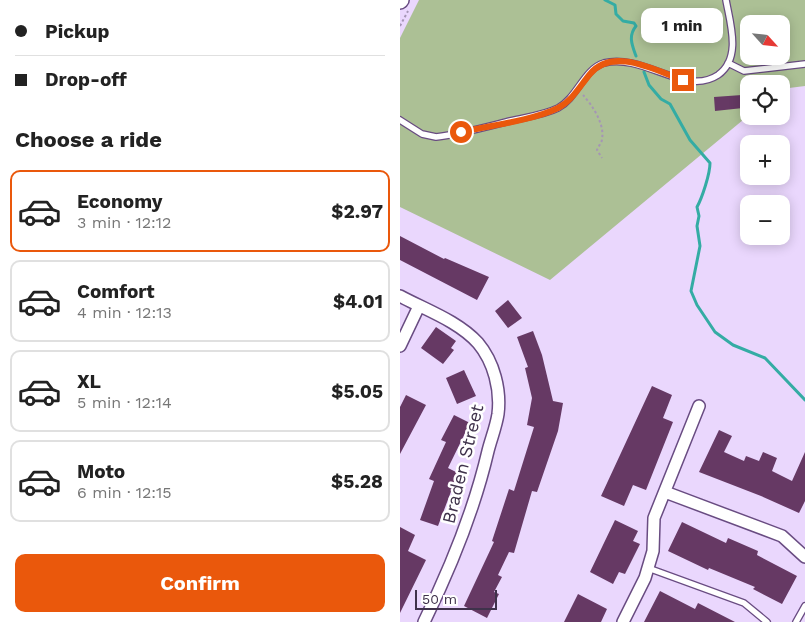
<!DOCTYPE html>
<meta charset="utf-8">
<style>
body{margin:0;font-family:"Work Sans",sans-serif;background:#f2f2f2;color:#222;height:100vh;display:flex;flex-direction:column;font-size:19px;white-space:nowrap}
*{box-sizing:border-box;margin:0}
p{font-size:16px;color:#767676}
.icon{flex:none;width:28px;height:28px;fill:none;stroke:currentColor;stroke-width:2;stroke-linecap:round;stroke-linejoin:round}
.map{position:relative;flex:1;overflow:hidden}
.sheet{display:flex;flex-direction:column;background:#fff;width:400px}
.sheet>*{flex:none}
.top-card{display:grid;align-content:center;height:110px;padding:0 15px;background:#fff}
.needle{width:32px;rotate:117deg}
.buttons{position:absolute;left:340px;top:15px;display:grid;gap:10px}
.buttons a{display:grid;place-items:center;width:50px;height:50px;border-radius:10px;background:#fff;box-shadow:0 2px 12px #0003;font-size:25px}
.scale{position:absolute;left:15px;bottom:12px;width:82px;box-sizing:border-box;padding-left:5px;border:2px solid #3f324b;border-top:0;font-size:14px;line-height:18px;white-space:nowrap;color:#3f324b;-webkit-text-stroke:4px #fff;paint-order:stroke}
.end{position:absolute;width:22px;height:22px;margin:-11px;border:6px solid #ea580c;background:#fff;box-shadow:0 0 0 2px #fff}
.from{border-radius:50%}
.bubble{position:absolute;height:35px;border-radius:10px;background:#fff;box-shadow:0 2px 12px #0003;font-size:16px;font-weight:700;line-height:35px;text-align:center}
.top-card b{display:flex;align-items:center;gap:18px;height:48px;font-size:19px}
.top-card b+b{border-top:1px solid #e0e0e0}
.top-card i{width:12px;height:12px;background:#222}
ul{padding:0;list-style:none}
li{display:flex;align-items:center;gap:15px;height:82px;margin:0 10px 8px;padding:0 5px;border:2px solid #e0e0e0;border-radius:10px}
li div{flex:1}
li b{display:block;font-size:19px}
li em{font-style:normal;font-weight:700}
li.active{border-color:#ea580c}
li>.icon{width:45px;height:45px;stroke-width:1.5}
h2{padding:0 15px;font-size:22px;line-height:60px}
.cta{display:flex;gap:10px;margin-top:auto;padding:10px 15px}
.cta a{flex:1;height:58px;border-radius:10px;background:#ea580c;color:#fff;font-size:20px;font-weight:700;line-height:58px;text-align:center}
main{display:flex;flex:1;min-height:0}
.map>svg:first-child{display:block}
</style>
<main>
<section class="sheet">
<div class="top-card">
<b><i class="from"></i>Pickup</b>
<b><i></i>Drop-off</b>
</div>
<h2>Choose a ride</h2>
<ul>
<li class="active"><svg class="icon" aria-label="car" viewBox="0 0 24 24"><path d="M5 17H2v-5l4-1 3-4h7l3 4 3 1v5h-3M9 17h6M6 11h13"/><circle cx="7" cy="17" r="2"/><circle cx="17" cy="17" r="2"/></svg><div><b>Economy</b><p>3 min · 12:12</p></div><em>$2.97</em></li>
<li><svg class="icon" aria-label="car" viewBox="0 0 24 24"><path d="M5 17H2v-5l4-1 3-4h7l3 4 3 1v5h-3M9 17h6M6 11h13"/><circle cx="7" cy="17" r="2"/><circle cx="17" cy="17" r="2"/></svg><div><b>Comfort</b><p>4 min · 12:13</p></div><em>$4.01</em></li>
<li><svg class="icon" aria-label="car" viewBox="0 0 24 24"><path d="M5 17H2v-5l4-1 3-4h7l3 4 3 1v5h-3M9 17h6M6 11h13"/><circle cx="7" cy="17" r="2"/><circle cx="17" cy="17" r="2"/></svg><div><b>XL</b><p>5 min · 12:14</p></div><em>$5.05</em></li>
<li><svg class="icon" aria-label="car" viewBox="0 0 24 24"><path d="M5 17H2v-5l4-1 3-4h7l3 4 3 1v5h-3M9 17h6M6 11h13"/><circle cx="7" cy="17" r="2"/><circle cx="17" cy="17" r="2"/></svg><div><b>Moto</b><p>6 min · 12:15</p></div><em>$5.28</em></li>
</ul>
<div class="cta"><a>Confirm</a></div>
</section>
<div class="map">
<svg width="405" height="622" viewBox="0 0 405 622">
<rect width="100%" height="100%" fill="#ead7fd"/>
<path fill="#acc095" fill-rule="evenodd" d="M19,0H405V86L381,89V84H349V115L150,280L0,207V38ZM349,24H381V56H349Z"/>
<g fill="none" stroke-linecap="round" stroke-linejoin="round">
<path stroke="#34aca4" stroke-width="3" d="M205,0L215,5L216,14L223,21L234,23L236,26C228,36 232,45 236,56
M244,72L249,85L261,99L270,104L290,140L310,163C310,174 302,198 297,207L299,216L297,226L300,246L291,291L297,305L315,332L333,345L365,358L405,400"/>
</g>
<path fill="#663964" d="M342,95L343,108L315,111L314,97Z
M0,236L44,259L45,258L89,277L77,300L0,260Z
M108,300L122,318L108,328L95,311Z
M36,327L56,341L51,348L54,350L43,364L21,348Z
M133,331L142,355L153,401L163,403L158,431L137,492L132,491L114,553L109,552L98,575L102,577L94,592L99,594L87,618L64,606L94,542L92,541L109,489L114,491L134,427L127,425L132,398L125,368L128,367L117,337Z
M64,370L76,396L57,404L46,378Z
M252,386L272,395L263,418L273,422L246,490L233,485L224,506L201,496Z
M6,395L26,405L0,454V407Z
M54,415L70,423L48,468L58,473L38,526L20,520L34,481L29,479L46,442L41,440Z
M319,430L332,436L324,452L344,461L346,456L359,461L363,452L377,458L372,471L392,481L405,452V501L399,513L361,496L299,472Z
M215,520L238,531L233,541L240,544L225,574L219,572L213,584L190,572Z
M282,522L326,543L328,538L358,551L357,555L397,576L382,604L353,589L355,587L309,568L308,570L268,551Z
M0,527L15,535L8,551L26,560L0,613Z
M260,591L295,609L298,603L335,622H244Z
M178,594L207,609L201,622H164Z"/>
<g fill="none" stroke-linecap="round" stroke-linejoin="round">
<defs>
<path id="service" d="M328,63L344,71L405,64
M0,120L22,134L36,137C61,134 86,127 110,121C126,117 144,115 158,108C177,98 184,69 204,63C244,53 285,97 318,75C342,58 330,23 326,0
M248,568L344,603L367,622
M396,622L405,606"/>
<path id="minor" d="M0,296C26,310 58,321 78,343C94,362 101,390 98,414C96,427 91,439 88,451C74,511 51,567 24,622
M0,346L19,306
M265,492L382,536L405,557
M223,622L245,578L253,551L254,518L299,406"/>
<path id="tertiary" d="M0,1L1,0"/>
</defs>
<use href="#service" stroke="#694c82" stroke-width="8"/>
<use href="#minor" stroke="#694c82" stroke-width="14"/>
<use href="#tertiary" stroke="#694c82" stroke-width="18"/>
<path stroke="#a595b5" stroke-width="2" stroke-dasharray="2.5 2.5" stroke-linecap="butt" d="M0,26L8,11
M183,95C192,105 205,124 202,139C202,143 198,146 197,150L202,158"/>
<use href="#service" stroke="#fff" stroke-width="5.5"/>
<use href="#minor" stroke="#fff" stroke-width="11"/>
<use href="#tertiary" stroke="#fff" stroke-width="15"/>
</g>
<g fill="none" stroke-linecap="round" stroke-linejoin="round">
<path stroke="#ea580c" stroke-width="6" d="M61,132C89,126 134,120 158,108C172,101 180,86 190,74C213,46 256,71 283,80"/>
</g>
<g text-anchor="middle" stroke-width="5" stroke-linejoin="round" paint-order="stroke">
<g font-size="18" fill="#3f324b" stroke="#fff">
<text transform="translate(63 464) rotate(-76)" y="6">Braden Street</text>
</g>
</g>
</svg>
<div class="buttons">
<a><svg class="needle" viewBox="-14 -14 28 28"><path d="M0-13l5 13h-10z" fill="#e53935"/><path d="M0 13l5-13h-10z" fill="#767676"/></svg></a>
<a><svg class="icon" aria-label="locate" viewBox="0 0 24 24"><circle cx="12" cy="12" r="6"/><path d="M12 2v4M12 18v4M2 12h4M18 12h4"/></svg></a>
<a>+</a>
<a>−</a>
</div>
<div class="scale">50 m</div>
<i class="end from" style="left:61px;top:132px"></i>
<i class="end" style="left:283px;top:80px"></i>
<div class="bubble" style="left:241px;top:8px;width:82px">1 min</div>
</div>
</main>
